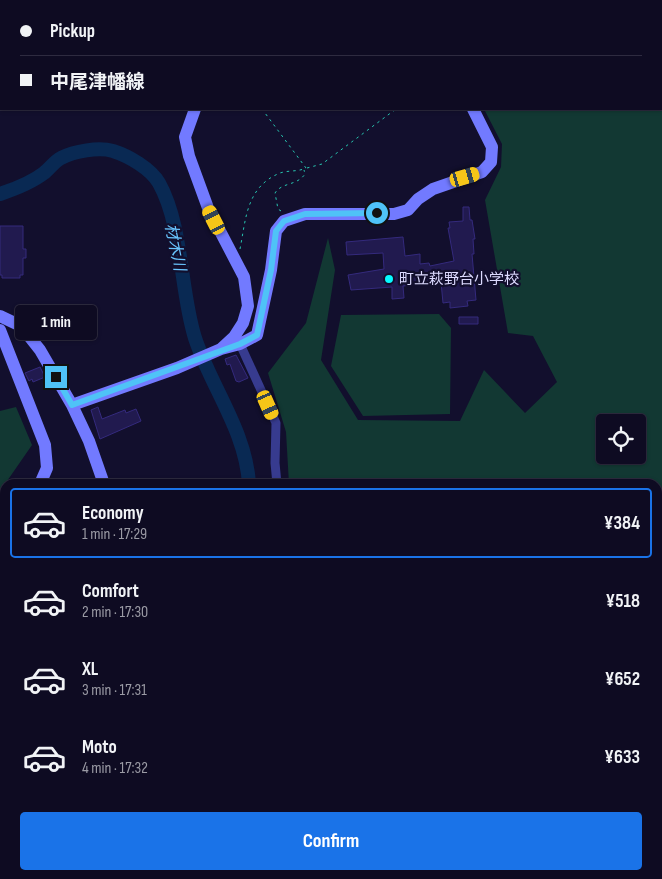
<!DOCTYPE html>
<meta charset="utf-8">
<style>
body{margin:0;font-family:"Sofia Sans Condensed","Noto Sans JP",sans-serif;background:#1c192f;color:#f1f3f6;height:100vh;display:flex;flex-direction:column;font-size:19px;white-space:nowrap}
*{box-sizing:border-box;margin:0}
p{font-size:16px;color:#9b9ba5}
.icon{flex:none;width:28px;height:28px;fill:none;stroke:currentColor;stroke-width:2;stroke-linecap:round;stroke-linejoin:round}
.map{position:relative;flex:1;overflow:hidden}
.details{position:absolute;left:0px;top:479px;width:662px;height:401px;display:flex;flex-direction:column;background:#0e0b22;border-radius:15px 15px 0 0;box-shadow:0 1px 4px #0004,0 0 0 1px #2e2b40}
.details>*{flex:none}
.top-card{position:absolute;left:0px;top:0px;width:662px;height:110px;box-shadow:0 1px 4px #0004,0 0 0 1px #2e2b40;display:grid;align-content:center;height:110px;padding:0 20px;background:#0e0b22}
.fabs{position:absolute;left:596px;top:414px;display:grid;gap:10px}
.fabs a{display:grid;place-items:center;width:50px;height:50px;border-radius:5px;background:#0e0b22;box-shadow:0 1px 4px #0004,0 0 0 1px #2e2b40;font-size:25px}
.end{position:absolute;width:22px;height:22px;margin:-11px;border:6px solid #4fc3f7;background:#111;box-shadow:0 0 0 2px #111}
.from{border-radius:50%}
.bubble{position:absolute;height:35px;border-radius:5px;background:#0e0b22;box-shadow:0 1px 4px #0004,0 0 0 1px #2e2b40;font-size:16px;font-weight:700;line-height:35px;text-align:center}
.car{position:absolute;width:15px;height:30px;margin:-15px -8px;border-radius:6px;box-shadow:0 0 4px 1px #0007;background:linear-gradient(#f5c518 24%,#345 0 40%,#f5c518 0 76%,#345 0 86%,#f5c518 0)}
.top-card b{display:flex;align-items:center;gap:18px;height:48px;font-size:19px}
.top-card b+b{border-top:1px solid #2e2b40}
.top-card i{width:12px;height:12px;background:#f1f3f6}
ul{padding:9px 0 0;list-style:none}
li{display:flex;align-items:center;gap:15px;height:70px;margin:0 10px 8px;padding:0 10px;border:2px solid transparent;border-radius:5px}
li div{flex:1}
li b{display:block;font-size:19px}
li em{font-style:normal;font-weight:700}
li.current{border-color:#1a73e8}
li>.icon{width:45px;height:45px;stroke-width:1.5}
.primary-button{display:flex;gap:10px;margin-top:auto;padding:10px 20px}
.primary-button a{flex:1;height:58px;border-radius:5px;background:#1a73e8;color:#fff;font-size:20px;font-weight:700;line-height:58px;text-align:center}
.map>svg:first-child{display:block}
</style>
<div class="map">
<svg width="662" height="879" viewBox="0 0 662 879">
<rect width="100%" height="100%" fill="#120f2d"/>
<path fill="#123833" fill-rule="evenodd" d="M662,26V879H389L391,875H658V484H289L286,432L268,373L306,323L328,238L335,270L321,360L358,420L460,421L484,370L525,413L557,382L533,336L508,333L485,200L501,167L502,144L484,109H661ZM638,422V455H605V422Z
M439,314L451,328L450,414L363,416L331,366L341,315Z
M16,407L32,445L5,484V592L0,600V411Z"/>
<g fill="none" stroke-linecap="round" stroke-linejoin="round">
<path stroke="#092953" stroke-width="14" d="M0,194C15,189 31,183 44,173C50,168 55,161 61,158C74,151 99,147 113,151C129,156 151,169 159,183C183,226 180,291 195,338C211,387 246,431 249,484
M199,875L201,879"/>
</g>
<path fill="#211a4f" stroke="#342a7d" d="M463,207H469L470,220H472L475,239H473L474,254H472L476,300L467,301L468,306L450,308V302L443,303L441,282L403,286L404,298L392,299V287L351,290L348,275L384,269L383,253L347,255L346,242L403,237L405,256L420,254V264L429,263L430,266L454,261L448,228H450L449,222L463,221Z
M0,226H23V249H26V258H23V275H20V278H2V275H0Z
M459,317H478V324H459Z
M236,355L248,378L239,382L236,381L230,364L227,365L225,359Z
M40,367L45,377L33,382L32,379L29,381L25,373Z
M98,407L102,419L125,410L126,413L136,409L141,421L100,439L91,410Z"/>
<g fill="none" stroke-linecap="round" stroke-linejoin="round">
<path stroke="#27c7b1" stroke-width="1" stroke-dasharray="2.5 4" stroke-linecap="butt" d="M661,27H662
M307,168L322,164L396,109
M281,211L278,209L275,193C282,182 297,186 305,174L304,170
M240,249C246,219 246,187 280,173C289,170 298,172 306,168L262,109
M658,696L662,697"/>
<path stroke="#373b8f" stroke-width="4.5" d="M0,851L5,850"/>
<path stroke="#373b8f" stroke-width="9" d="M183,0L184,1
M471,0V1
M633,0L636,1
M661,7H662
M661,15L662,14
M240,344L276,423L275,463L277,484
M0,653L5,645
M0,764L5,814
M12,875L13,879
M98,879L128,875
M338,879V875"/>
<path stroke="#727aff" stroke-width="12" d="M330,1L332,0
M0,316L21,326L40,350L72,405L89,441L104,484
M0,330L45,445L47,468L40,484
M221,349L240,344L257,335L271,270L276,231L284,221L305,214H394L408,210L418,199L433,189L482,172L491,162L492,147L473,109
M72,405L177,368L221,349L234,337L243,323L248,306L244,277L208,208L189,156L185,137L195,109
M0,513L5,510
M128,875V879"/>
</g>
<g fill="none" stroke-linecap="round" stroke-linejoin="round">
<path stroke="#4fc3f7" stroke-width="6" d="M56,377L72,405L240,344L257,335L271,270L276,231L284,221L305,214L377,213"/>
</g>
<circle fill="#07f9ff" stroke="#120f2d" stroke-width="2" cx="389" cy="279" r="5"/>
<g text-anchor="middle" stroke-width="4.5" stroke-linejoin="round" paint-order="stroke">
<g font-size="15" fill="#dddbff" stroke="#120f2d" text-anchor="start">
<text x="399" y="284">町立萩野台小学校</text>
</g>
<g font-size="16" font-style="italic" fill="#69c5ff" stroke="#120f2d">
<text transform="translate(176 247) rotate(78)" y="6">材木川</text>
</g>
</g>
</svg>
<div class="fabs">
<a><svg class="icon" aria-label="locate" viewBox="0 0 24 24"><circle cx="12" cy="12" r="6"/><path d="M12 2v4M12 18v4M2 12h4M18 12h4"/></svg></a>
</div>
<i class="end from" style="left:377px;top:213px"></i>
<i class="end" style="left:56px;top:377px"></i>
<div class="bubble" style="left:15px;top:305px;width:82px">1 min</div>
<i class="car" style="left:465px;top:177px;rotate:74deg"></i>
<i class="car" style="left:214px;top:220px;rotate:333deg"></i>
<i class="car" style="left:268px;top:405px;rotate:156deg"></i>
<div class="top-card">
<b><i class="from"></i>Pickup</b>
<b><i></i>中尾津幡線</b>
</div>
<section class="details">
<ul>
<li class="current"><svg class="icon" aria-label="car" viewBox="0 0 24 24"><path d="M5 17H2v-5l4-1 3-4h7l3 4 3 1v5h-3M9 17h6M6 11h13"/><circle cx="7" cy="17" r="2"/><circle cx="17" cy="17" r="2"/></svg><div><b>Economy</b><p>1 min · 17:29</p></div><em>¥384</em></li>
<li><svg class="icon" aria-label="car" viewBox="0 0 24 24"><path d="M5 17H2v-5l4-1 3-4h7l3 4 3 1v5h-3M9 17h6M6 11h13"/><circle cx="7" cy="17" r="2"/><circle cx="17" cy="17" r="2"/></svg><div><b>Comfort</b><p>2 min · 17:30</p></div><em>¥518</em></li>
<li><svg class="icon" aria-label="car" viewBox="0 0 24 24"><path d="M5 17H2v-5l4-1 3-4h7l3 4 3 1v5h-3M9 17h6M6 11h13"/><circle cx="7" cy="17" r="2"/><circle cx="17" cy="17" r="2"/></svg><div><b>XL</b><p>3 min · 17:31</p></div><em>¥652</em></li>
<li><svg class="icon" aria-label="car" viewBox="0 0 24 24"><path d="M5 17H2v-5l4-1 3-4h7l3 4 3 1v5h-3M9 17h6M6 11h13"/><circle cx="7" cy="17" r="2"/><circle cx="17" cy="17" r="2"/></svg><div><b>Moto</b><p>4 min · 17:32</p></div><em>¥633</em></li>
</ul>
<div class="primary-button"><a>Confirm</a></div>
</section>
</div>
